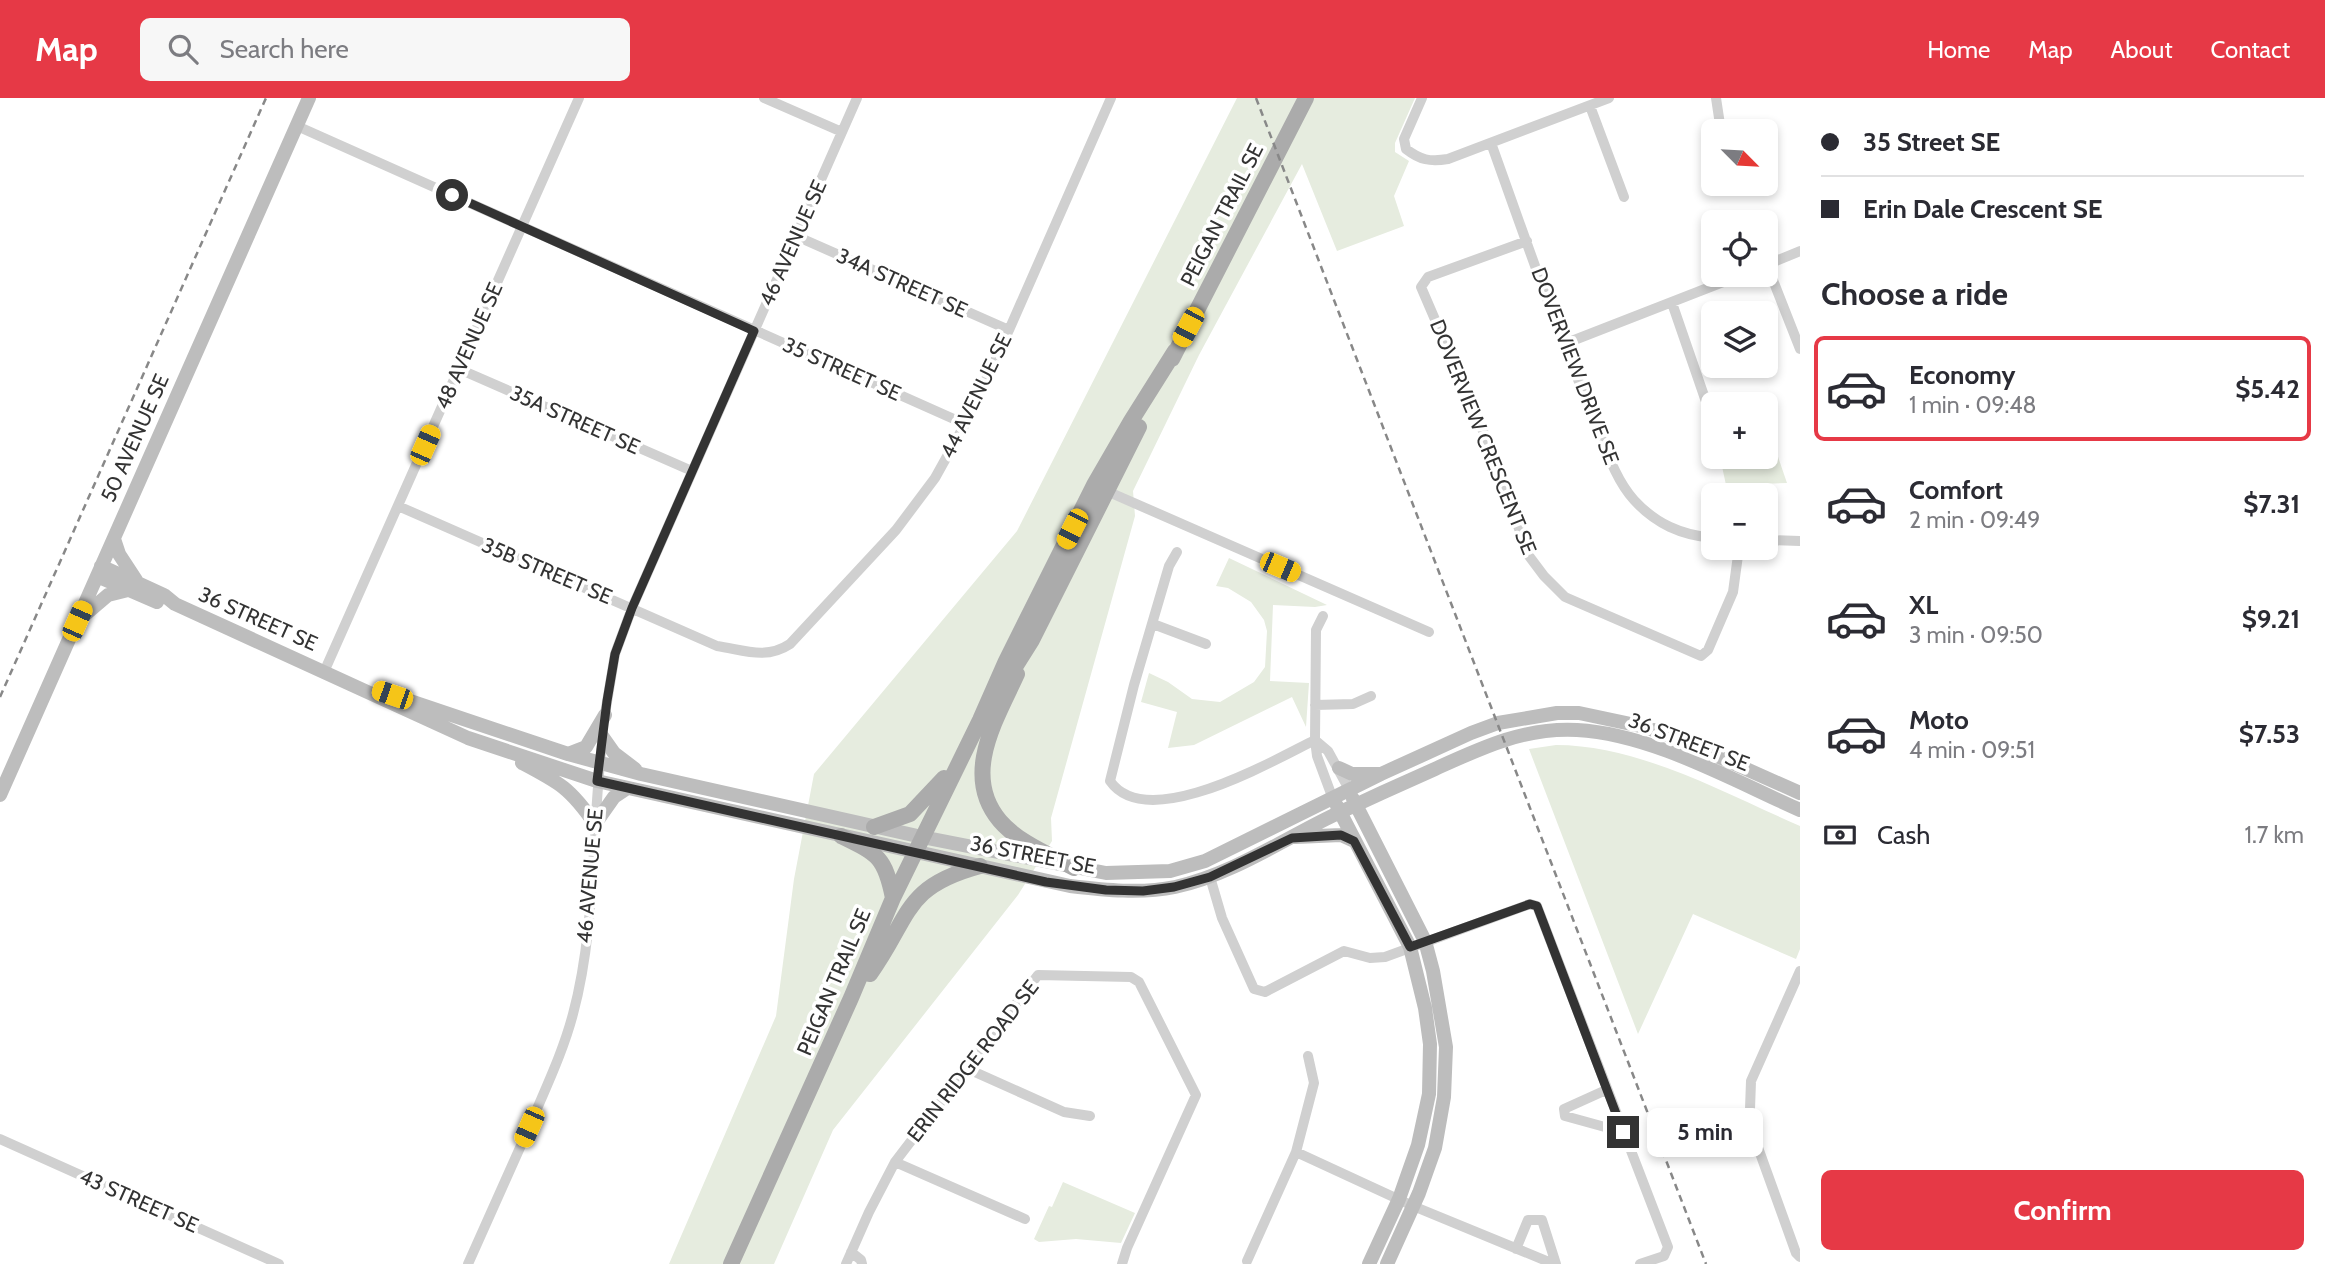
<!DOCTYPE html>
<meta charset="utf-8">
<style>
body{margin:0;font-family:Cabin,sans-serif;background:#f7f7f7;color:#2b2b33;height:100vh;display:flex;flex-direction:column;font-size:26px;white-space:nowrap}
*{box-sizing:border-box;margin:0}
p{font-size:23px;color:#7c7c81}
.icon{flex:none;width:38px;height:38px;fill:none;stroke:currentColor;stroke-width:2;stroke-linecap:round;stroke-linejoin:round}
.map{position:relative;flex:1;overflow:hidden}
.drawer{display:flex;flex-direction:column;background:#fff;width:525px}
.drawer>*{flex:none}
.guide{display:grid;align-content:center;height:154px;padding:0 21px;background:#fff}
.needle{width:46px;rotate:114deg}
.tools{position:absolute;left:1701px;top:21px;display:grid;gap:14px}
.tools a{display:grid;place-items:center;width:77px;height:77px;border-radius:10px;background:#fff;box-shadow:0 4px 10px #0003;font-size:35px}
.end{position:absolute;width:32px;height:32px;margin:-16px;border:9px solid #333;background:#fff;box-shadow:0 0 0 4px #fff}
.from{border-radius:50%}
.bubble{position:absolute;height:49px;border-radius:10px;background:#fff;box-shadow:0 4px 10px #0003;font-size:23px;font-weight:800;line-height:49px;text-align:center}
.car{position:absolute;width:21px;height:42px;margin:-21px -10px;border-radius:9px;box-shadow:0 0 5px 2px #0007;background:linear-gradient(#f5c518 24%,#345 0 40%,#f5c518 0 76%,#345 0 86%,#f5c518 0)}
.guide b{display:flex;align-items:center;gap:24px;height:66px;font-size:26px}
.guide b+b{border-top:2px solid #e1e1e2}
.guide i{width:18px;height:18px;background:#2b2b33}
ul{padding:0;list-style:none}
li{display:flex;align-items:center;gap:21px;height:105px;margin:0 14px 10px;padding:0 7px;border:4px solid transparent;border-radius:10px}
li div{flex:1}
li b{display:block;font-size:26px}
li em{font-style:normal;font-weight:800}
li.current{border-color:#e63946}
li>.icon{width:63px;height:63px;stroke-width:1.5}
h2{padding:0 21px;font-size:32px;line-height:84px}
.pay{display:flex;align-items:center;gap:18px;height:77px;padding:0 21px;font-size:26px}
.pay p{margin-inline-start:auto}
.button{display:flex;gap:14px;margin-top:auto;padding:14px 21px}
.button a{flex:1;height:80px;border-radius:10px;background:#e63946;color:#fff;font-size:28px;font-weight:800;line-height:80px;text-align:center}
header{display:flex;align-items:center;gap:42px;box-sizing:border-box;height:98px;padding:0 35px;background:#e63946;color:#fff}
header strong{font-size:33px}
nav{display:flex;gap:38px;margin-inline-start:auto;font-size:24px}
.search{width:490px;height:63px;background:#f7f7f7;display:flex;align-items:center;gap:18px;box-sizing:border-box;padding:0 24px;border-radius:10px;color:#7c7c81;font-size:26px}
main{display:flex;flex:1;min-height:0}
.map>svg:first-child{display:block}
</style>
<header>
<strong>Map</strong>
<div class="search"><svg class="icon" aria-label="search" viewBox="0 0 24 24"><circle cx="10" cy="10" r="6"/><path d="M15 15l6 6"/></svg>Search here</div>
<nav><a>Home</a><a>Map</a><a>About</a><a>Contact</a></nav>
</header>
<main>
<div class="map">
<svg width="1800" height="1166" viewBox="0 0 1800 1166">
<rect width="100%" height="100%" fill="#fff"/>
<path fill="#e6ecdf" d="M1237,0H1415L1395,45V54L1409,63L1394,98L1404,128L1337,153L1302,66L1199,257L1133,393L1135,418L1051,720L1052,743L1018,797L833,1032L774,1166H669L776,918L794,781L814,676L1017,433Z
M1766,347L1775,350L1787,385L1726,387L1720,359H1766Z
M1229,460L1327,507L1315,509L1273,507L1270,583L1309,585L1306,629L1292,599L1194,647L1168,650L1177,614L1141,604L1149,575L1168,584L1192,601L1220,604L1254,584L1265,569L1267,533L1264,522L1251,504L1228,490L1216,488Z
M1556,647C1639,647 1724,695 1800,728V851L1796,861L1693,816L1638,936L1529,651Z
M1063,1084L1135,1115L1121,1145L1076,1141L1039,1144L1034,1141L1049,1108L1052,1109Z"/>
<g fill="none" stroke-linecap="round" stroke-linejoin="round">
<path stroke="#d0d0d0" stroke-width="10" d="M764,0L842,34
M1422,0L1404,41L1406,51C1420,62 1430,64 1448,61L1609,0
M1716,0L1721,33
M1590,8L1624,99
M297,28L965,326
M1491,45C1524,137 1556,230 1594,321C1605,347 1614,380 1634,402C1656,426 1681,437 1713,440
M796,138L1009,232
M1527,143L1428,179L1421,189L1483,333L1529,458L1544,478L1565,499L1701,558L1708,552L1733,494L1739,450
M1766,167L1800,153
M1767,167L1800,251
M1672,205L1712,321
M1564,246L1741,177
M459,271L692,373
M1102,391L1429,534
M398,408L717,548C744,552 766,562 790,546L896,432L935,380L965,326L1009,232L1111,0
M1766,442L1800,443
M1177,454L1169,468L1134,587L1110,683C1147,736 1272,663 1315,642
M1323,518L1316,532L1315,642L1317,658L1333,701
M1153,526L1206,546
M324,574L579,0
M1315,607L1353,606L1371,598
M604,622L615,556L632,510L857,0
M1315,642L1328,653L1350,693
M1210,779L1222,820L1254,891L1265,894L1344,853L1370,860L1385,859L1530,806L1537,808L1668,1149L1664,1158L1640,1166
M1800,873L1751,983L1750,1011L1756,1044L1796,1155L1800,1159
M968,971L1064,1014L1090,1018
M1606,992L1564,1011L1565,1018L1623,1034
M0,1041L279,1166
M1296,1054L1413,1108L1554,1166
M895,1064L1025,1121
M1516,1151L1528,1122H1542L1556,1166
M851,1154L861,1162L862,1166
M1247,1163L1296,1054L1314,985L1308,958
M468,1166C489,1119 510,1072 531,1025C546,989 563,954 573,916C597,827 591,729 603,637
M846,1166L869,1114L895,1064L1038,877L1131,879L1139,884L1196,997L1127,1150L1122,1166"/>
<path stroke="#bdbdbd" stroke-width="14" d="M114,441L119,456L136,482
M101,468L164,497L175,506L468,640L597,683L1070,788C1105,792 1141,796 1175,789C1233,776 1282,742 1334,717C1368,701 1401,686 1435,671C1481,650 1525,629 1577,632C1652,636 1732,682 1800,712
M97,478L157,504
M81,520L108,497L128,492
M392,597L568,656L641,676L922,739L1106,775L1170,773L1205,763L1381,676L1471,635L1498,625L1557,615H1579L1645,629L1681,642L1800,695
M602,638L614,655L635,671
M568,656L586,649L605,617
M522,665C560,685 570,690 595,726L614,699L626,691
M1339,670L1352,676H1379
M0,697L309,0
M1353,701L1425,843L1433,873L1446,949L1444,999L1435,1050L1419,1095L1387,1166
M1337,708L1410,849L1425,910L1430,946L1429,996L1418,1047L1399,1101L1369,1166
M1296,739L1341,737L1354,743"/>
<path stroke="#ababab" stroke-width="16" d="M1172,261L1306,0
M1017,576C996,622 961,677 1000,723C1018,744 1050,757 1074,770
M1005,585L1032,542L1139,329
M874,729L910,716L944,680
M841,738C878,756 885,759 893,800
M870,876C911,819 902,789 980,768
M731,1166L851,900L893,800L980,622L1006,563L1094,387L1131,323L1175,253"/>
<path stroke="#888" stroke-width="2.5" stroke-dasharray="7 5" stroke-linecap="butt" d="M1256,0L1706,1166
M0,599L266,0"/>
</g>
<g fill="none" stroke-linecap="round" stroke-linejoin="round">
<path stroke="#333" stroke-width="9" d="M452,97L754,233L632,510L615,556L607,603L597,683L1046,784L1106,792L1143,793L1174,789L1210,779L1292,740L1341,737L1354,743L1410,849L1530,806L1537,808L1623,1034"/>
</g>
<g text-anchor="middle" stroke-width="7" stroke-linejoin="round" paint-order="stroke">
<g font-size="21" fill="#333" stroke="#fff">
<text transform="translate(1222 117) rotate(-63)" y="7">PEIGAN TRAIL SE</text>
<text transform="translate(793 145) rotate(-66)" y="7">46 AVENUE SE</text>
<text transform="translate(902 185) rotate(24)" y="7">34A STREET SE</text>
<text transform="translate(469 248) rotate(-66)" y="7">48 AVENUE SE</text>
<text transform="translate(1575 268) rotate(69)" y="7">DOVERVIEW DRIVE SE</text>
<text transform="translate(842 271) rotate(24)" y="7">35 STREET SE</text>
<text transform="translate(976 298) rotate(-64)" y="7">44 AVENUE SE</text>
<text transform="translate(575 322) rotate(24)" y="7">35A STREET SE</text>
<text transform="translate(1483 339) rotate(68)" y="7">DOVERVIEW CRESCENT SE</text>
<text transform="translate(135 340) rotate(-66)" y="7">50 AVENUE SE</text>
<text transform="translate(547 473) rotate(23)" y="7">35B STREET SE</text>
<text transform="translate(258 521) rotate(24)" y="7">36 STREET SE</text>
<text transform="translate(1689 644) rotate(21)" y="7">36 STREET SE</text>
<text transform="translate(1033 757) rotate(11)" y="7">36 STREET SE</text>
<text transform="translate(590 778) rotate(-85)" y="7">46 AVENUE SE</text>
<text transform="translate(834 884) rotate(-67)" y="7">PEIGAN TRAIL SE</text>
<text transform="translate(973 963) rotate(-52)" y="7">ERIN RIDGE ROAD SE</text>
<text transform="translate(139 1103) rotate(24)" y="7">43 STREET SE</text>
</g>
</g>
</svg>
<div class="tools">
<a><svg class="needle" viewBox="-14 -14 28 28"><path d="M0-13l5 13h-10z" fill="#e53935"/><path d="M0 13l5-13h-10z" fill="#7c7c81"/></svg></a>
<a><svg class="icon" aria-label="locate" viewBox="0 0 24 24"><circle cx="12" cy="12" r="6"/><path d="M12 2v4M12 18v4M2 12h4M18 12h4"/></svg></a>
<a><svg class="icon" aria-label="layers" viewBox="0 0 24 24"><path d="M12 4l9 5-9 5-9-5zM3 14l9 5 9-5"/></svg></a>
<a>+</a>
<a>−</a>
</div>
<i class="end from" style="left:452px;top:97px"></i>
<i class="end" style="left:1623px;top:1034px"></i>
<div class="bubble" style="left:1647px;top:1010px;width:116px">5 min</div>
<i class="car" style="left:1188px;top:229px;rotate:208deg"></i>
<i class="car" style="left:425px;top:347px;rotate:24deg"></i>
<i class="car" style="left:1072px;top:431px;rotate:207deg"></i>
<i class="car" style="left:1280px;top:469px;rotate:113deg"></i>
<i class="car" style="left:77px;top:523px;rotate:24deg"></i>
<i class="car" style="left:392px;top:597px;rotate:289deg"></i>
<i class="car" style="left:529px;top:1029px;rotate:204deg"></i>
</div>
<section class="drawer">
<div class="guide">
<b><i class="from"></i>35 Street SE</b>
<b><i></i>Erin Dale Crescent SE</b>
</div>
<h2>Choose a ride</h2>
<ul>
<li class="current"><svg class="icon" aria-label="car" viewBox="0 0 24 24"><path d="M5 17H2v-5l4-1 3-4h7l3 4 3 1v5h-3M9 17h6M6 11h13"/><circle cx="7" cy="17" r="2"/><circle cx="17" cy="17" r="2"/></svg><div><b>Economy</b><p>1 min · 09:48</p></div><em>$5.42</em></li>
<li><svg class="icon" aria-label="car" viewBox="0 0 24 24"><path d="M5 17H2v-5l4-1 3-4h7l3 4 3 1v5h-3M9 17h6M6 11h13"/><circle cx="7" cy="17" r="2"/><circle cx="17" cy="17" r="2"/></svg><div><b>Comfort</b><p>2 min · 09:49</p></div><em>$7.31</em></li>
<li><svg class="icon" aria-label="car" viewBox="0 0 24 24"><path d="M5 17H2v-5l4-1 3-4h7l3 4 3 1v5h-3M9 17h6M6 11h13"/><circle cx="7" cy="17" r="2"/><circle cx="17" cy="17" r="2"/></svg><div><b>XL</b><p>3 min · 09:50</p></div><em>$9.21</em></li>
<li><svg class="icon" aria-label="car" viewBox="0 0 24 24"><path d="M5 17H2v-5l4-1 3-4h7l3 4 3 1v5h-3M9 17h6M6 11h13"/><circle cx="7" cy="17" r="2"/><circle cx="17" cy="17" r="2"/></svg><div><b>Moto</b><p>4 min · 09:51</p></div><em>$7.53</em></li>
</ul>
<div class="pay"><svg class="icon" aria-label="cash" viewBox="0 0 24 24"><path d="M3 7h18v10H3z"/><circle cx="12" cy="12" r="2"/></svg>Cash<p>1.7 km</p></div>
<div class="button"><a>Confirm</a></div>
</section>
</main>
